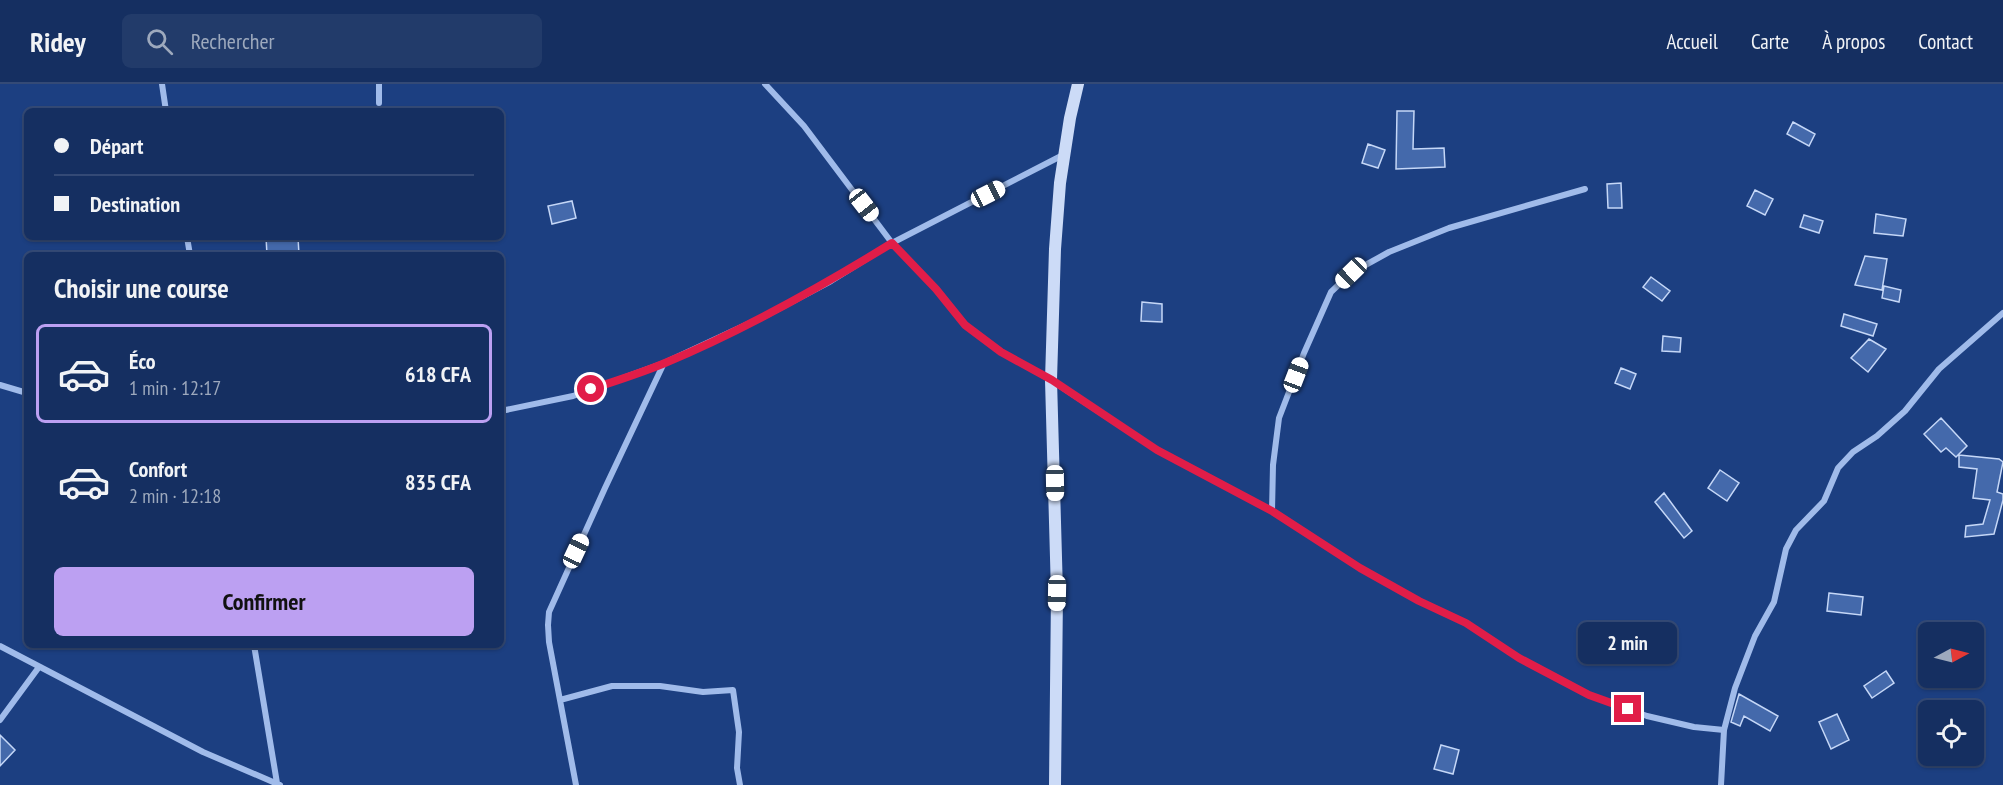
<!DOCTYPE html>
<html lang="fr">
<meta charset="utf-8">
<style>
body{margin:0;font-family:"PT Sans Narrow",sans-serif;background:#223b6a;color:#f1f3f6;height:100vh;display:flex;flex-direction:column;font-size:22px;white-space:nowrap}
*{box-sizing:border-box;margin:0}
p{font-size:20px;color:#9da9bd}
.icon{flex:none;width:33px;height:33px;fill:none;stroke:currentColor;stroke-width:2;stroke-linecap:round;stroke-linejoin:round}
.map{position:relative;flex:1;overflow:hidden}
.sheet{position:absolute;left:24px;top:168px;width:480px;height:396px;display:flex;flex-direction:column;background:#152f61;border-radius:9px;box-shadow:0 2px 4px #0004,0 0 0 2px #344a76}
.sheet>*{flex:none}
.guide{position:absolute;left:24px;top:24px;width:480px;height:132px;border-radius:9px;box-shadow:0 2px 4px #0004,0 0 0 2px #344a76;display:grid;align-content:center;height:132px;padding:0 30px;background:#152f61}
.needle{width:39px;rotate:83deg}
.buttons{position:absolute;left:1918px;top:538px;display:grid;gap:12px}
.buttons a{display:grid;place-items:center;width:66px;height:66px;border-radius:9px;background:#152f61;box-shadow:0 2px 4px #0004,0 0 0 2px #344a76;font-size:30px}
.end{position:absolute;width:27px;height:27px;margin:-14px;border:8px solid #e11d48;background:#fff;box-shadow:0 0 0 3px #fff}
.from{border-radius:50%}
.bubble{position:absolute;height:42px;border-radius:9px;background:#152f61;box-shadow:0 2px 4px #0004,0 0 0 2px #344a76;font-size:20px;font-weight:600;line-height:42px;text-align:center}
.car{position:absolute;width:18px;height:36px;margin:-18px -9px;border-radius:8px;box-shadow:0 0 4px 2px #0007;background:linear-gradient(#fff 24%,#345 0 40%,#fff 0 76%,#345 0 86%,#fff 0)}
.guide b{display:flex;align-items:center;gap:21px;height:57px;font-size:22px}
.guide b+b{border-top:2px solid #344a76}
.guide i{width:15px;height:15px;background:#f1f3f6}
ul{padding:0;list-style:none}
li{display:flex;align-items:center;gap:18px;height:99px;margin:0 12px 9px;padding:0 18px;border:3px solid transparent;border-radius:9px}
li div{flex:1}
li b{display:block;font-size:22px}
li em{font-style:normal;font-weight:600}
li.active{border-color:#bca0f2}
li>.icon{width:54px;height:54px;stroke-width:1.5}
h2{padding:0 30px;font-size:27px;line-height:72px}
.cta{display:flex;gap:12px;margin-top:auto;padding:12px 30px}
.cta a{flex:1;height:69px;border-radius:9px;background:#bca0f2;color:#111;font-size:24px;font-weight:600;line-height:69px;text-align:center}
header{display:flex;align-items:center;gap:36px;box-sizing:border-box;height:84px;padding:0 30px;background:#152f61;border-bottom:2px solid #344a76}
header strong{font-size:28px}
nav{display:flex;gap:33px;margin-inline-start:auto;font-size:21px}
.search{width:420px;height:54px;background:#223b6a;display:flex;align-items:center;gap:15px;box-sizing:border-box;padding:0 21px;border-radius:9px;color:#9da9bd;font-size:22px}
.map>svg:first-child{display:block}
</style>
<header>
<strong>Ridey</strong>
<div class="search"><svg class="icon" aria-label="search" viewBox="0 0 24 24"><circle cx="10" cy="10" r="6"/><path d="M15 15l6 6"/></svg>Rechercher</div>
<nav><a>Accueil</a><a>Carte</a><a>À propos</a><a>Contact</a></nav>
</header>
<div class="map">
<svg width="2003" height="701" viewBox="0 0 2003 701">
<rect width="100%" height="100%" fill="#1c3f81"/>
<path fill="#4469ab" stroke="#c5d7f7" stroke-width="1.5" d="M1397,27H1414L1413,65L1444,64L1445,83L1396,85Z
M1793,38L1815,50L1809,62L1787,50Z
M1368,60L1385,66L1378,84L1362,79Z
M1621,99L1622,124H1608L1607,100Z
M1755,106L1773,115L1765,131L1747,122Z
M572,117L576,134L552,140L548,122Z
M1876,130L1906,135L1903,152L1874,149Z
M1804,131L1823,137L1819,149L1800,143Z
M266,153H298L299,171H267Z
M1865,172L1887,175L1882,206L1855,201Z
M1651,193L1670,207L1662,217L1643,203Z
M1884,202L1901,206L1899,218L1882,214Z
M1142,218L1162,220V238L1141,237Z
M1844,230L1877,240L1873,252L1841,242Z
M1663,252L1681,254L1680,268L1662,267Z
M1869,255L1886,265L1868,288L1851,274Z
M1621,284L1636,290L1630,305L1615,299Z
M1941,334L1967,362L1956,373L1946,364L1941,368L1924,350Z
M1959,371L1999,375L2003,378L1997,408L2003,410V416L1994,450L1965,453L1966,442L1983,440L1990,416L1973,414L1977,385L1959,383Z
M1720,386L1739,399L1727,417L1708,404Z
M1664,409L1692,447L1684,454L1655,418Z
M1829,509L1863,513L1861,531L1827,527Z
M1886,587L1894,599L1872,614L1864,602Z
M1739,610L1778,632L1770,647L1744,632L1740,642L1731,638Z
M1837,630L1849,656L1831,665L1819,638Z
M0,651L15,666L0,682Z
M1441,661L1459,666L1453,690L1434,685Z"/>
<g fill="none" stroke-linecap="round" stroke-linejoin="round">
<path stroke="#a0bbea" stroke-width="6" d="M162,0L166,27
M379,0V19
M765,0L804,42L892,159L936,205L965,241L1001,268L1051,296L1157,366L1272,427L1360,484L1419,517L1466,539L1519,574L1589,611L1647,632L1694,643L1724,646
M187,153L190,171
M0,301L27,309
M501,327L573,312L664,279L763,233L831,197L892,159L1063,71
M1272,427L1273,381L1279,334L1304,269L1331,208L1351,189L1389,168L1449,144L1585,105
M254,561L277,699
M0,562L203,668L280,701
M560,616L612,602H660L703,608L733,606L739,648L737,684L740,701
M0,636L39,583
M576,701L549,558L548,541L549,528L605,404L664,279
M1721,701L1724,646L1735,604L1755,552L1774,518L1786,465L1796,446L1824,417L1838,384L1853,368L1877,352L1905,327L1939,285L2003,229"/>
<path stroke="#ccdbf7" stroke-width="12" d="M1055,701L1057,509L1051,296L1055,165L1060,99L1070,34L1078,0"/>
</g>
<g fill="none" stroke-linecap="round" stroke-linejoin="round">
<path stroke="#e11d48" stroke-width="8" d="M591,305C616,297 641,289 665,279C744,246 819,204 892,159L936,205L965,241L1001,268L1052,296L1157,366L1272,427L1360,484L1419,517L1466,539L1519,574L1589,611L1628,625"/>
</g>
</svg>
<div class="buttons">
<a><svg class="needle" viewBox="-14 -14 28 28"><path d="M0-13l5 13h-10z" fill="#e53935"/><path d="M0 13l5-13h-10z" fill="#9da9bd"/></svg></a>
<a><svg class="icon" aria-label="locate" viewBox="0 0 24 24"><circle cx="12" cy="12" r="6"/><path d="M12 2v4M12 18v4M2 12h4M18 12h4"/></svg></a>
</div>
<i class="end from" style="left:591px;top:305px"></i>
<i class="end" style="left:1628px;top:625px"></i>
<div class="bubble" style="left:1578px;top:538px;width:99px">2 min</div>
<i class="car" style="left:988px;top:110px;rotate:63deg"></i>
<i class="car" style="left:864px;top:121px;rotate:142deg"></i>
<i class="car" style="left:1351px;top:189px;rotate:226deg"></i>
<i class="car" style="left:1296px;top:291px;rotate:21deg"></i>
<i class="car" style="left:1055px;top:399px;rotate:179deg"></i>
<i class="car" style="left:576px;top:467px;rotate:25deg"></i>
<i class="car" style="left:1057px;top:509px;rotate:181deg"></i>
<div class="guide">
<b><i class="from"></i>Départ</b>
<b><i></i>Destination</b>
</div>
<section class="sheet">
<h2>Choisir une course</h2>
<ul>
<li class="active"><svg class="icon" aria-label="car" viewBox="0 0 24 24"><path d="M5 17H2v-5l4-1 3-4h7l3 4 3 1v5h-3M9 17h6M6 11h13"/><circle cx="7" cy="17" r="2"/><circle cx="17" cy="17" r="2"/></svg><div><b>Éco</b><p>1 min · 12:17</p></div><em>618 CFA</em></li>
<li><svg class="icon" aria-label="car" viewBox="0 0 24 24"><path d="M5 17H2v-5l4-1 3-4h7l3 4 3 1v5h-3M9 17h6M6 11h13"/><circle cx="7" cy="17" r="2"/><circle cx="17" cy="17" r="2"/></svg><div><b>Confort</b><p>2 min · 12:18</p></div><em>835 CFA</em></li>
</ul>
<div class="cta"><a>Confirmer</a></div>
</section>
</div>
